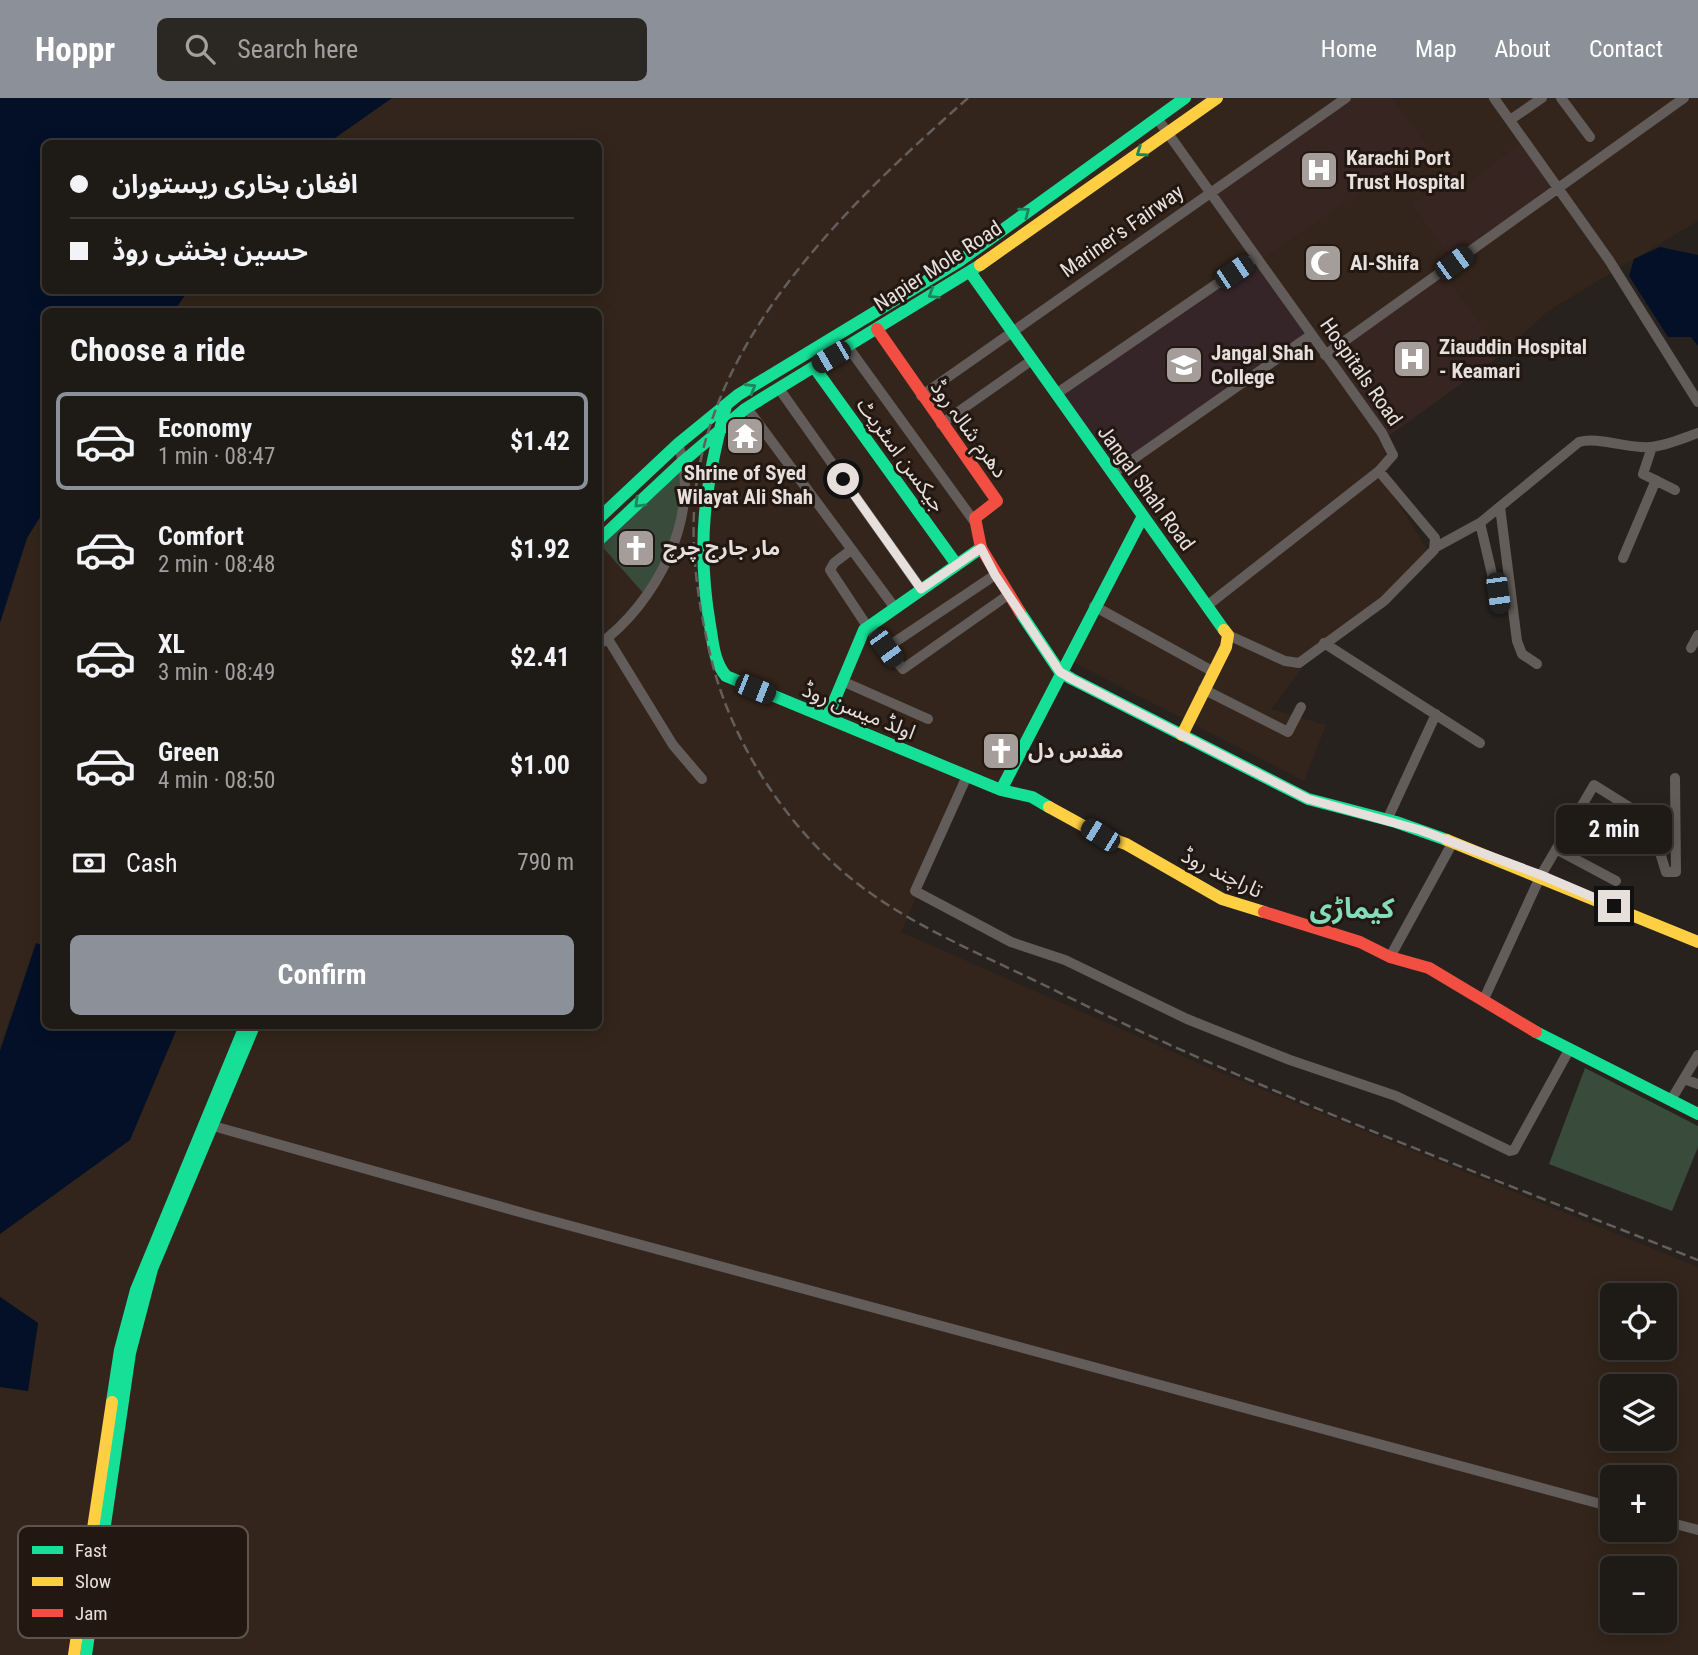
<!DOCTYPE html>
<meta charset="utf-8">
<style>
body{margin:0;font-family:"Roboto Condensed","Noto Sans Arabic",sans-serif;background:#2b2723;color:#f1f3f6;height:100vh;display:flex;flex-direction:column;font-size:26px;white-space:nowrap}
*{box-sizing:border-box;margin:0}
p{font-size:23px;color:#a1a1a1}
.icon{flex:none;width:38px;height:38px;fill:none;stroke:currentColor;stroke-width:2;stroke-linecap:round;stroke-linejoin:round}
.map{position:relative;flex:1;overflow:hidden}
.sheet{position:absolute;left:42px;top:210px;width:560px;height:721px;display:flex;flex-direction:column;background:#1e1a16;border-radius:10px;box-shadow:0 4px 18px #0003,0 0 0 2px #3c3835}
.sheet>*{flex:none}
.guide{position:absolute;left:42px;top:42px;width:560px;height:154px;border-radius:10px;box-shadow:0 4px 18px #0003,0 0 0 2px #3c3835;display:grid;align-content:center;height:154px;padding:0 28px;background:#1e1a16}
.tools{position:absolute;left:1600px;top:1185px;display:grid;gap:14px}
.tools a{display:grid;place-items:center;width:77px;height:77px;border-radius:10px;background:#1e1a16;box-shadow:0 4px 18px #0003,0 0 0 2px #3c3835;font-size:35px}
.end{position:absolute;width:32px;height:32px;margin:-16px;border:9px solid #e7dfdb;background:#111;box-shadow:0 0 0 4px #111}
.from{border-radius:50%}
.bubble{position:absolute;height:49px;border-radius:10px;background:#1e1a16;box-shadow:0 4px 18px #0003,0 0 0 2px #3c3835;font-size:23px;font-weight:700;line-height:49px;text-align:center}
.car{position:absolute;width:21px;height:42px;margin:-21px -10px;border-radius:9px;box-shadow:0 0 5px 2px #0007;background:linear-gradient(#222 24%,#8ab4d8 0 40%,#222 0 76%,#8ab4d8 0 86%,#222 0)}
.guide b{display:flex;align-items:center;gap:24px;height:66px;font-size:26px}
.guide b+b{border-top:2px solid #3c3835}
.guide i{width:18px;height:18px;background:#f1f3f6}
ul{padding:0;list-style:none}
li{display:flex;align-items:center;gap:21px;height:98px;margin:0 14px 10px;padding:0 14px;border:4px solid transparent;border-radius:10px}
li div{flex:1}
li b{display:block;font-size:26px}
li em{font-style:normal;font-weight:700}
li.selected{border-color:#8c9099}
li>.icon{width:63px;height:63px;stroke-width:1.5}
h2{padding:0 28px;font-size:32px;line-height:84px}
.pay{display:flex;align-items:center;gap:18px;height:77px;padding:0 28px;font-size:26px}
.pay p{margin-inline-start:auto}
.action{display:flex;gap:14px;margin-top:auto;padding:14px 28px}
.action a{flex:1;height:80px;border-radius:10px;background:#8c9099;color:#fff;font-size:28px;font-weight:700;line-height:80px;text-align:center}
header{display:flex;align-items:center;gap:42px;box-sizing:border-box;height:98px;padding:0 35px;background:#8c9099;color:#fff}
header strong{font-size:33px}
nav{display:flex;gap:38px;margin-inline-start:auto;font-size:24px}
.search{width:490px;height:63px;background:#2b2723;display:flex;align-items:center;gap:18px;box-sizing:border-box;padding:0 24px;border-radius:10px;color:#a1a1a1;font-size:26px}
.map>svg:first-child{display:block}
</style>
<header>
<strong>Hoppr</strong>
<div class="search"><svg class="icon" aria-label="search" viewBox="0 0 24 24"><circle cx="10" cy="10" r="6"/><path d="M15 15l6 6"/></svg>Search here</div>
<nav><a>Home</a><a>Map</a><a>About</a><a>Contact</a></nav>
</header>
<div class="map">
<svg width="1698" height="1557" viewBox="0 0 1698 1557">
<rect width="100%" height="100%" fill="#28221e"/>
<path fill="#33251b" fill-rule="evenodd" d="M392,0H1698V123L1548,213L1502,256L1384,342L1388,389L1432,459L1307,564L1271,611L1326,627L1304,683L1069,562L1009,694L971,678L901,834L1205,968L1698,1169V1557H0V1289L28,1293L38,1226L0,1198V1136L130,1042L178,928H598V214L174,213L188,192H598V46L328,45ZM1612,1197H1664V1250H1612ZM1612,1288H1664V1340H1612ZM1612,1379H1664V1432H1612ZM1612,1470H1664V1522H1612Z
M45,411V848L36,846L0,949V525L27,440Z"/>
<path fill="#352529" d="M1256,159L1311,237L1112,376L1056,296Z"/>
<path fill="#362521" d="M1346,0H1392L1428,48L1259,163L1211,95Z
M1524,42L1558,90L1454,165L1412,107L1455,73L1466,87Z
M1442,173L1502,256L1383,342L1325,257Z"/>
<path fill="#394b3b" d="M683,365L677,434L645,497L599,445Z
M1585,970L1698,1028V1049L1672,1113L1549,1066Z"/>
<path fill="#041028" d="M0,0H392L328,45L46,46V192L188,193L174,213L46,214L45,411L27,440L0,525Z
M1660,149L1698,157V248L1691,239H1668L1629,178L1634,161Z
M36,845L45,848L46,928H178L130,1042L0,1136V953Z
M0,1199L38,1225L28,1293L0,1289Z"/>
<g fill="none" stroke-linecap="round" stroke-linejoin="round">
<path stroke="#625d5a" stroke-width="10" d="M1494,0L1609,162L1698,304
M1561,0L1590,39
M1157,20L1382,335L1393,357L1379,373L1208,507
M1510,22L1542,0
M848,249L974,423
M1325,257L1684,0
M780,292L921,491
M1056,296L1256,159
M921,298L1346,0
M747,310L895,510
M941,326L1032,262
M1652,349L1643,376L1675,392
M1112,376L1311,237
M1500,409L1517,543L1522,556L1537,566
M1480,425L1500,510
M1436,449L1480,425L1579,344C1597,338 1629,351 1650,349C1666,348 1683,340 1698,335
M851,452L834,465L830,472L867,528L903,571L1008,497
M1623,460L1656,382
M1094,508L1212,573
M1228,537L1285,563L1299,565L1384,503L1434,452L1435,440L1379,373
M608,541L673,647L702,681
M1324,545L1480,645
M598,547C656,506 703,416 678,346
M886,550L995,477
M1691,550L1698,537
M842,583L928,621
M1203,591L1288,634L1301,609
M967,678L915,793L1011,844L1065,862L1187,921L1290,962L1396,998L1510,1053L1514,1052L1569,952
M1387,722L1436,616
M1556,751L1616,783
M1390,859L1453,744
M1484,901L1541,777L1594,687L1650,722L1666,774H1676L1675,680
M1684,981L1698,986
M1671,1002L1698,957
M213,1028L534,1118L1612,1409
M1664,1423L1698,1432"/>
<path stroke="#16e098" stroke-width="12" d="M970,174L1224,532
M814,269L957,467
M726,308C705,386 696,446 710,527C713,545 714,564 726,578L1001,692L1032,699L1049,709
M598,421L678,346L738,297L961,162L1185,0
M598,443L680,366L745,311L980,167
M1020,514L1060,574L1072,581L1308,701L1396,724L1447,742
M827,620L864,532L981,450
M1001,692L1142,420
M1536,934L1698,1016
M112,1304L120,1252L136,1192L245,928
M86,1557L130,1255L152,1171L254,928"/>
<path stroke="#ffcf43" stroke-width="12" d="M980,167L1217,0
M1182,637L1226,549L1228,537L1224,532
M1049,709L1100,737L1126,746L1222,801L1264,814
M1447,742L1698,844
M74,1557L112,1304"/>
<path stroke="#f24e42" stroke-width="12" d="M877,231L997,403L975,420L981,450L1020,514
M1264,814L1360,844L1390,859L1429,870L1536,934"/>
<path stroke="#645f5d" stroke-width="2.5" stroke-dasharray="10 5" stroke-linecap="butt" d="M968,0C854,101 717,230 696,389C689,448 698,507 712,564C733,647 789,733 858,786C914,829 983,857 1046,888C1256,993 1480,1075 1698,1162"/>
</g>
<defs><path id="oneway-chevron" d="M-2-3.5L2.5 0L-2 3.5" fill="none" stroke-width="1.6" stroke-linecap="round" stroke-linejoin="round" transform="scale(1.75)"/></defs>
<g stroke="#1b865b">
<use href="#oneway-chevron" transform="translate(1141 54) rotate(145)"/>
<use href="#oneway-chevron" transform="translate(1025 114) rotate(-37)"/>
<use href="#oneway-chevron" transform="translate(933 196) rotate(148)"/>
<use href="#oneway-chevron" transform="translate(751 290) rotate(-31)"/>
<use href="#oneway-chevron" transform="translate(639 405) rotate(136)"/>
</g>
<g fill="none" stroke-linecap="round" stroke-linejoin="round">
<path stroke="#e7dfdb" stroke-width="9" d="M843,381L921,491L981,450L995,477L1060,574L1072,581L1308,701L1420,732L1541,777L1614,808"/>
</g>
<defs>
<symbol id="hospital-square" viewBox="-11 -11 22 22"><rect x="-9" y="-9" width="18" height="18" rx="4" fill="#a49d99" stroke="#221811"/><path d="M-5-5h3v3.5h4V-5h3V5h-3V1.5h-4V5h-3Z" fill="#fff"/></symbol>
<symbol id="mosque-square" viewBox="-11 -11 22 22"><rect x="-9" y="-9" width="18" height="18" rx="4" fill="#a49d99" stroke="#221811"/><path d="M3.5-4.9A6 6 0 1 0 3.5 4.9A5 5 0 1 1 3.5-4.9Z" fill="#fff"/></symbol>
<symbol id="school-square" viewBox="-11 -11 22 22"><rect x="-9" y="-9" width="18" height="18" rx="4" fill="#a49d99" stroke="#221811"/><path d="M0-5L7-2L0 1L-7-2ZM-4 1L0 2.5L4 1V4Q0 6-4 4Z" fill="#fff"/></symbol>
<symbol id="temple-square" viewBox="-11 -11 22 22"><rect x="-9" y="-9" width="18" height="18" rx="4" fill="#a49d99" stroke="#221811"/><path d="M0-6L5-2H3V0L6.5 2.5H4V6H1.5V3h-3V6H-4V2.5H-6.5L-3 0V-2H-5Z" fill="#fff"/></symbol>
<symbol id="church-square" viewBox="-11 -11 22 22"><rect x="-9" y="-9" width="18" height="18" rx="4" fill="#a49d99" stroke="#221811"/><path d="M-1.2-6h2.4v3.5h3.3v2.4h-3.3V6h-2.4V-.1h-3.3v-2.4h3.3Z" fill="#fff"/></symbol>
</defs>
<g fill-rule="evenodd">
<use href="#hospital-square" x="1297" y="50" width="44" height="44"/>
<use href="#mosque-square" x="1301" y="143" width="44" height="44"/>
<use href="#hospital-square" x="1390" y="239" width="44" height="44"/>
<use href="#school-square" x="1162" y="245" width="44" height="44"/>
<use href="#temple-square" x="723" y="316" width="44" height="44"/>
<use href="#church-square" x="614" y="428" width="44" height="44"/>
<use href="#church-square" x="979" y="631" width="44" height="44"/>
</g>
<g text-anchor="middle" stroke-width="6" stroke-linejoin="round" paint-order="stroke">
<g font-size="21" font-weight="bold" fill="#e7dfdb" stroke="#221811" text-anchor="start">
<text x="1346" y="67">Karachi Port<tspan x="1346" dy="24">Trust Hospital</tspan></text>
<text x="1350" y="172">Al-Shifa</text>
<text x="1439" y="256">Ziauddin Hospital<tspan x="1439" dy="24">- Keamari</tspan></text>
<text x="1211" y="262">Jangal Shah<tspan x="1211" dy="24">College</tspan></text>
<text x="745" y="382" text-anchor="middle">Shrine of Syed<tspan x="745" dy="24">Wilayat Ali Shah</tspan></text>
<text x="663" y="457">مار جارج چرچ</text>
<text x="1028" y="660">مقدس دل</text>
</g>
<g font-size="21" fill="#e7dfdb" stroke="#221811">
<text transform="translate(1122 133) rotate(-35)" y="7">Mariner's Fairway</text>
<text transform="translate(938 168) rotate(-33)" y="7">Napier Mole Road</text>
<text transform="translate(1361 274) rotate(55)" y="7">Hospitals Road</text>
<text transform="translate(969 331) rotate(54)" y="7">دھرم شالہ روڈ</text>
<text transform="translate(901 357) rotate(54)" y="7">جیکسن اسٹریٹ</text>
<text transform="translate(1146 390) rotate(54)" y="7">Jangal Shah Road</text>
<text transform="translate(859 613) rotate(22)" y="7">اولڈ میسن روڈ</text>
<text transform="translate(1222 775) rotate(26)" y="7">تاراچند روڈ</text>
</g>
<g font-size="28" font-weight="bold" fill="#84ddba" stroke="#221811">
<text x="1352" y="820">کیماڑی</text>
</g>
</g>
<rect x="18" y="1428" width="230" height="112" rx="10" fill="#221811" stroke="#5d544e" stroke-width="2"/>
<rect x="32" y="1448" width="31" height="8" fill="#16e098"/>
<rect x="32" y="1479" width="31" height="9" fill="#ffcf43"/>
<rect x="32" y="1511" width="31" height="8" fill="#f24e42"/>
<g font-size="19" fill="#e7dfdb">
<text x="75" y="1459">Fast</text>
<text x="75" y="1490">Slow</text>
<text x="75" y="1522">Jam</text>
</g>
</svg>
<div class="tools">
<a><svg class="icon" aria-label="locate" viewBox="0 0 24 24"><circle cx="12" cy="12" r="6"/><path d="M12 2v4M12 18v4M2 12h4M18 12h4"/></svg></a>
<a><svg class="icon" aria-label="layers" viewBox="0 0 24 24"><path d="M12 4l9 5-9 5-9-5zM3 14l9 5 9-5"/></svg></a>
<a>+</a>
<a>−</a>
</div>
<i class="end from" style="left:843px;top:381px"></i>
<i class="end" style="left:1614px;top:808px"></i>
<div class="bubble" style="left:1556px;top:707px;width:116px">2 min</div>
<i class="car" style="left:1454px;top:165px;rotate:54deg"></i>
<i class="car" style="left:1234px;top:174px;rotate:56deg"></i>
<i class="car" style="left:831px;top:259px;rotate:240deg"></i>
<i class="car" style="left:1498px;top:495px;rotate:172deg"></i>
<i class="car" style="left:886px;top:550px;rotate:144deg"></i>
<i class="car" style="left:755px;top:591px;rotate:112deg"></i>
<i class="car" style="left:1100px;top:737px;rotate:302deg"></i>
<div class="guide">
<b><i class="from"></i>افغان بخاری ریستوران</b>
<b><i></i>حسین بخشی روڈ</b>
</div>
<section class="sheet">
<h2>Choose a ride</h2>
<ul>
<li class="selected"><svg class="icon" aria-label="car" viewBox="0 0 24 24"><path d="M5 17H2v-5l4-1 3-4h7l3 4 3 1v5h-3M9 17h6M6 11h13"/><circle cx="7" cy="17" r="2"/><circle cx="17" cy="17" r="2"/></svg><div><b>Economy</b><p>1 min · 08:47</p></div><em>$1.42</em></li>
<li><svg class="icon" aria-label="car" viewBox="0 0 24 24"><path d="M5 17H2v-5l4-1 3-4h7l3 4 3 1v5h-3M9 17h6M6 11h13"/><circle cx="7" cy="17" r="2"/><circle cx="17" cy="17" r="2"/></svg><div><b>Comfort</b><p>2 min · 08:48</p></div><em>$1.92</em></li>
<li><svg class="icon" aria-label="car" viewBox="0 0 24 24"><path d="M5 17H2v-5l4-1 3-4h7l3 4 3 1v5h-3M9 17h6M6 11h13"/><circle cx="7" cy="17" r="2"/><circle cx="17" cy="17" r="2"/></svg><div><b>XL</b><p>3 min · 08:49</p></div><em>$2.41</em></li>
<li><svg class="icon" aria-label="car" viewBox="0 0 24 24"><path d="M5 17H2v-5l4-1 3-4h7l3 4 3 1v5h-3M9 17h6M6 11h13"/><circle cx="7" cy="17" r="2"/><circle cx="17" cy="17" r="2"/></svg><div><b>Green</b><p>4 min · 08:50</p></div><em>$1.00</em></li>
</ul>
<div class="pay"><svg class="icon" aria-label="cash" viewBox="0 0 24 24"><path d="M3 7h18v10H3z"/><circle cx="12" cy="12" r="2"/></svg>Cash<p>790 m</p></div>
<div class="action"><a>Confirm</a></div>
</section>
</div>
